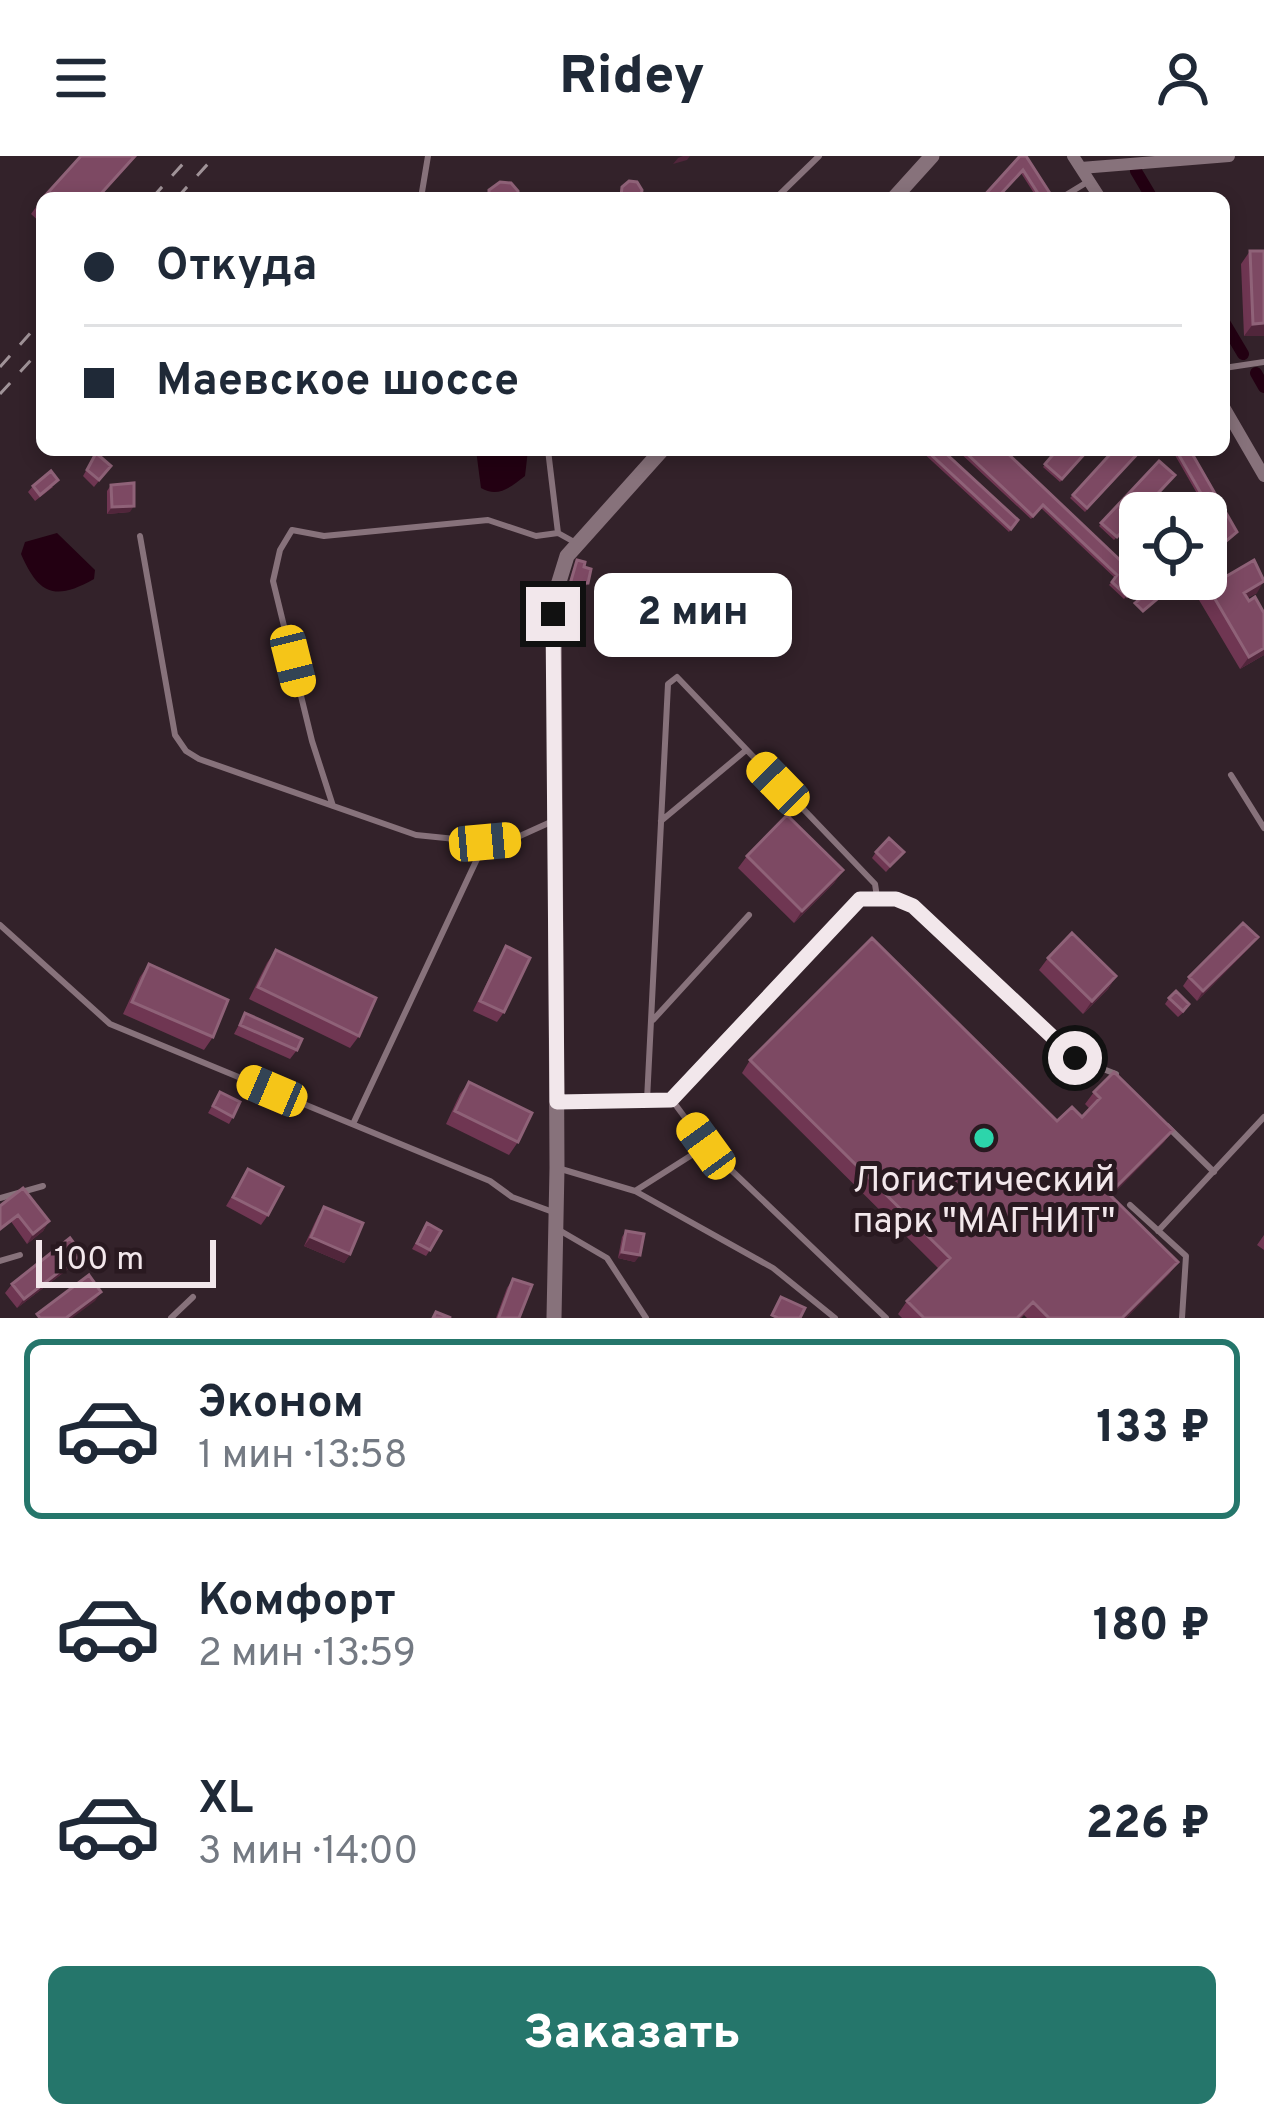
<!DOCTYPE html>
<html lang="ru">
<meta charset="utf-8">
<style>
body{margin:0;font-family:Overpass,sans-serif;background:#f6f6f7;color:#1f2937;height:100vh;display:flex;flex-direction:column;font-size:45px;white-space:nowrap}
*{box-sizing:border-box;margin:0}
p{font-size:39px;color:#747a83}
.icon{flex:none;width:66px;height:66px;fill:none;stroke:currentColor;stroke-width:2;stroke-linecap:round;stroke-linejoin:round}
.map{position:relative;height:1162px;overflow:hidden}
.sheet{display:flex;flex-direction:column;background:#fff;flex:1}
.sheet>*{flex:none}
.top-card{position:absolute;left:36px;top:36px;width:1194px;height:264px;border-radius:18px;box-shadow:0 6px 18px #0003;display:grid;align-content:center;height:264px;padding:0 48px;background:#fff}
.fabs{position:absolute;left:1119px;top:336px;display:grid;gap:24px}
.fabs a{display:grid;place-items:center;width:108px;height:108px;border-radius:18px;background:#fff;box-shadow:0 6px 18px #0003;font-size:60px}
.scale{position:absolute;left:36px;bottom:30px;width:180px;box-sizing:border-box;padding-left:12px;border:6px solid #f2e7eb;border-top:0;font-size:33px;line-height:42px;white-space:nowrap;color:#f2e7eb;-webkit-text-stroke:9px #291920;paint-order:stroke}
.end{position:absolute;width:54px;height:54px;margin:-27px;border:15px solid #f2e7eb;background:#111;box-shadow:0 0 0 6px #111}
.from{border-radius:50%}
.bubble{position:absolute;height:84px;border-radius:18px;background:#fff;box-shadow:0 6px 18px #0003;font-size:39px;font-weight:800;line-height:84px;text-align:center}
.car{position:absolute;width:36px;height:72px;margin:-36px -18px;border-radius:15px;box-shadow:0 0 9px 3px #0007;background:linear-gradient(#f5c518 24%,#345 0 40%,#f5c518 0 76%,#345 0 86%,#f5c518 0)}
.top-card b{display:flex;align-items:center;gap:42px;height:114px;font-size:45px}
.top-card b+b{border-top:3px solid #e0e1e3}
.top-card i{width:30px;height:30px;background:#1f2937}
ul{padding:21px 0 0;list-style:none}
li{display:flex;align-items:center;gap:36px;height:180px;margin:0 24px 18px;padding:0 24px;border:6px solid transparent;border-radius:18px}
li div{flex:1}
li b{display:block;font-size:45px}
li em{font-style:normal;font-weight:800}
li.on{border-color:#25766b}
li>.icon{width:108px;height:108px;stroke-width:1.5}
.action{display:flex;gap:24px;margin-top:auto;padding:24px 48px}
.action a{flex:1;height:138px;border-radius:18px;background:#25766b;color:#fff;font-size:48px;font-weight:800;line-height:138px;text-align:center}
header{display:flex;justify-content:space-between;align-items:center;height:156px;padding:0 48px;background:#fff;font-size:54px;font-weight:800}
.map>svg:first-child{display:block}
</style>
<header><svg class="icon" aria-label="menu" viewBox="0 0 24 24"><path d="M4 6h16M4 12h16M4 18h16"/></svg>Ridey<svg class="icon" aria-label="person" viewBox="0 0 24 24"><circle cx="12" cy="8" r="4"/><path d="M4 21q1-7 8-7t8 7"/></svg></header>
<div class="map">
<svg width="1264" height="1162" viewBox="0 0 1264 1162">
<rect width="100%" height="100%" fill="#33222a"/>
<path fill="#230012" d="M476,294H528L525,320C511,331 498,342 481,332Z
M57,377L95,414L94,423C55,445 39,439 21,398L25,386Z"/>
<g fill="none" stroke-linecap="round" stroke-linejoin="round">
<path stroke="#230012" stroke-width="12" d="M1136,15L1152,42
M1224,166L1243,198
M1256,217L1264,231"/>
<path stroke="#87727b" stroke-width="6" d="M421,42L428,0
M776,42L819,0
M1061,42L1089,25
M1224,212L1264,206
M548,294L558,377L576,387
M140,380L175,579L186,595L199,603L416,679L485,686L511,684L553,665
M1231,619L1264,672
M333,650L312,585L273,425L280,394L292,374L324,380L488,364L536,380L558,377
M661,665L745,595
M0,769L110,868L490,1025L512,1041L553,1056
M653,864L749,759
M647,944L668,528L677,521L875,728L877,741
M561,946L672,944
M353,968L485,686
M1167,970L1214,1016
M706,990L886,1162
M561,1013L635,1035L706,990L672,944L860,743H896L913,750L1075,902L1116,918
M635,1035L773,1112L835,1162
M0,1042L43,1030
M1130,1049L1186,1100L1182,1162
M559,1074L607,1102L646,1162
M1158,1075L1264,961
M0,1105L20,1099
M171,1162L193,1141"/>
<path stroke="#87727b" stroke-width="12" d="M1073,0L1100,42
M1081,12L1229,0
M1224,251L1264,320"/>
<path stroke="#87727b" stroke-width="15" d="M894,42L932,0
M554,1162L557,1012L554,442L567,400L662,294"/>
<path stroke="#a09398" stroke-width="3" stroke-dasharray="15 15" stroke-linecap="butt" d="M152,42L190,0
M177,42L215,0
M0,211L42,164
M0,238L42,192"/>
</g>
<path fill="#6f3652" d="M1020,0L1053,42H1037L1021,17Z
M42,43V68L31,58Z
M1250,95L1264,180H1244L1241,108Z
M920,294H942L1018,364L1009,376Z
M957,294H1004L1141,424L1124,443L1109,429L1115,422L1041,352L1031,363Z
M1057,294H1089L1060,326L1043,311Z
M1114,294H1142L1085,356L1070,342Z
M1172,294H1190L1235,379L1218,374Z
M96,297L111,310L94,331L83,320Z
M1159,305L1175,319L1114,384L1099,370Z
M111,329L130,356L107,358V335Z
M33,330L53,331L35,345L28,336Z
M1208,431L1257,437L1247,442L1264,457V499L1240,513L1199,444Z
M876,696H904L886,716L872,702Z
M747,700L843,714L834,727L794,767L738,712Z
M506,790L504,856L497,866L473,855L500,800Z
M1251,790L1197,845L1183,830L1189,821Z
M276,794L359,880L350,892L249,843L267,807Z
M1048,802L1116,820L1108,833L1083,858L1039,814Z
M149,808L213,881L204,894L123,858L140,821Z
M1169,842L1185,855L1178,861L1165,848Z
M245,857L297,894L290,903L234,878Z
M750,904L1057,965L1082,961L1090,953L1085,948L1094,936L1173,974L1164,986L1111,1040L1178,1106L1169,1118L1126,1162H1027L1024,1159L1021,1162H902L898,1158L907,1145L939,1113L742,917Z
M469,926L518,986L509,999L446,968L460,938Z
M220,936L233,961L229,968L208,957Z
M248,1013L268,1059L261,1069L226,1050Z
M0,1050L49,1065L43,1075L27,1088Z
M324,1051L350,1098L344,1107L304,1090L318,1060Z
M427,1067L430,1094L426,1100L412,1093Z
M626,1075L635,1106L618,1102L622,1081Z
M1264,1079V1094L1257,1089Z
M76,1107L17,1152L5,1137L12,1128Z
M513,1123L519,1162H496L507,1132Z"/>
<path fill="#51263b" d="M135,0H137L99,42H97Z
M683,0H690L687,4L673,8L678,2Z
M1264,167V180H1244L1253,168Z
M134,350L130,356L107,358L112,351Z
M1264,425L1257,437L1235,449L1244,437Z
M588,427L584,433L565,434L570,428Z
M1264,492V499L1240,513L1249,501Z
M843,714L834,727L794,767L802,755Z
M1258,781L1251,790L1197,845L1203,835Z
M1116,820L1108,833L1083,858L1092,845Z
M1173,974L1164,986L1101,1050L1109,1038Z
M49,1065L43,1075L27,1088L33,1078Z
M311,1081L350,1098L344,1107L304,1090Z
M622,1096L640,1099L635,1106L618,1102Z
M82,1098L76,1107L17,1152L24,1143Z
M1178,1106L1169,1118L1126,1162H1122Z
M101,1136L95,1145L72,1162H66Z"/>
<path fill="#7d4963" stroke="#8f6278" stroke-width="3" d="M81,0H135L97,42H43Z
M1020,0H1026L1053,42H1041L1023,14L997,42H982Z
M629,25L637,26L642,34L641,41L623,42L621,40L622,31Z
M500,26L511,27L518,35V42H489V34Z
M1250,95H1264V167L1253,168Z
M926,294H942L1018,364L1011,373Z
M963,294H1004L1141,424L1127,440L1112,426L1117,419L1043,349L1033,360Z
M1057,294H1088L1062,323L1045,308Z
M1114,294H1141L1087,352L1073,339Z
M1176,294H1190L1237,376L1206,402V385L1221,372Z
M96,297L111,310L99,324L87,314Z
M1159,305L1175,319L1117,381L1101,367Z
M51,315L58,324L40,339L33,330Z
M134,327V350L112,351L111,329Z
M1182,344L1196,357H1171Z
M577,404L585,406L584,411L591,413L588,427L570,428Z
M1254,404L1264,425L1244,437L1249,445L1255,441L1264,457V492L1249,501L1208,431Z
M1163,423H1181L1143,455L1135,447Z
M787,659L843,714L802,755L747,700Z
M889,682L904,696L890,710L876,696Z
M1243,767L1258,781L1203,835L1189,821Z
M1072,777L1116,820L1092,845L1048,802Z
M872,782L1057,965L1072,951L1082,961L1100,942L1094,936L1114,916L1173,974L1109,1038L1178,1106L1122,1162H1049L1033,1146L1017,1162H924L907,1145L950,1102L750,904Z
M506,790L530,802L504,856L480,845Z
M276,794L376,842L359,880L258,831Z
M149,808L228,844L213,881L132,846Z
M1176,835L1189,848L1183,855L1169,842Z
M245,857L302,883L297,894L240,869Z
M469,926L532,957L518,986L455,955Z
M220,936L240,946L233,961L213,950Z
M248,1013L283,1031L268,1059L233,1041Z
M23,1032L49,1065L33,1078L18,1059L0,1073V1050Z
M324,1051L363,1067L350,1098L311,1081Z
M427,1067L441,1075L430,1094L417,1087Z
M626,1075L644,1078L640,1099L622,1096Z
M70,1082L82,1098L24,1143L12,1128Z
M89,1119L101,1136L66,1162H40L37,1158Z
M513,1123L532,1129L519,1162H501L499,1161Z
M781,1141L805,1152L800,1162H778L772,1159Z
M436,1156L451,1162H433Z"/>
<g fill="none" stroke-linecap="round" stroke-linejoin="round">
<path stroke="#f2e7eb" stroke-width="15" d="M553,458L557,946L671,944L860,743H896L913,750L1075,902"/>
</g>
<circle fill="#2cd5ab" stroke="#291920" stroke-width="4.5" cx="984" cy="982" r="12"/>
<g text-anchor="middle" stroke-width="10" stroke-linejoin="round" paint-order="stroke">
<g font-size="36" fill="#f2e7eb" stroke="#291920">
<text x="984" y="1035">Логистический<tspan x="984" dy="41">парк "МАГНИТ"</tspan></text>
</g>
</g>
</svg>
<div class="fabs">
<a><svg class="icon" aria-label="locate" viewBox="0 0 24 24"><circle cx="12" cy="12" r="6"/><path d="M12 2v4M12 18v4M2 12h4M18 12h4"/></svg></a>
</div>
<div class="scale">100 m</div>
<i class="end from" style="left:1075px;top:902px"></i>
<i class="end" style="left:553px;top:458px"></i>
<div class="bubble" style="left:594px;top:417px;width:198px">2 мин</div>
<i class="car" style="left:293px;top:505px;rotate:166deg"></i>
<i class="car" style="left:778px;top:628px;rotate:316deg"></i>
<i class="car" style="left:485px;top:686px;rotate:85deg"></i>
<i class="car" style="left:272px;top:935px;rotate:293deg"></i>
<i class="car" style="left:706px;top:990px;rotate:324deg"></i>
<div class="top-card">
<b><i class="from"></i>Откуда</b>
<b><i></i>Маевское шоссе</b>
</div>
</div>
<section class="sheet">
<ul>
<li class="on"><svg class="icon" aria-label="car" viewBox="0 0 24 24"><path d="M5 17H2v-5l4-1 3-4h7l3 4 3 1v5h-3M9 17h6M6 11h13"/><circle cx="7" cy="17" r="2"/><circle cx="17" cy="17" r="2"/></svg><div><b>Эконом</b><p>1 мин · 13:58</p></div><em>133 ₽</em></li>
<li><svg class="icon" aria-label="car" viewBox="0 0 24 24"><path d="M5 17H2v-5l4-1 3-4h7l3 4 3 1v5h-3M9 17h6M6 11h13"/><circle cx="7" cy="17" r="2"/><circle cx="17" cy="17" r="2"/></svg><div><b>Комфорт</b><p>2 мин · 13:59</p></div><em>180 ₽</em></li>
<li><svg class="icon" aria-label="car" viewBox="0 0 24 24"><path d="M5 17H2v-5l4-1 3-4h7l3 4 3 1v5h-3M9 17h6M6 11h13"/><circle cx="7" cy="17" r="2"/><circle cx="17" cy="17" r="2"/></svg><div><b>XL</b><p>3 мин · 14:00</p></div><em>226 ₽</em></li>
</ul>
<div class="action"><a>Заказать</a></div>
</section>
